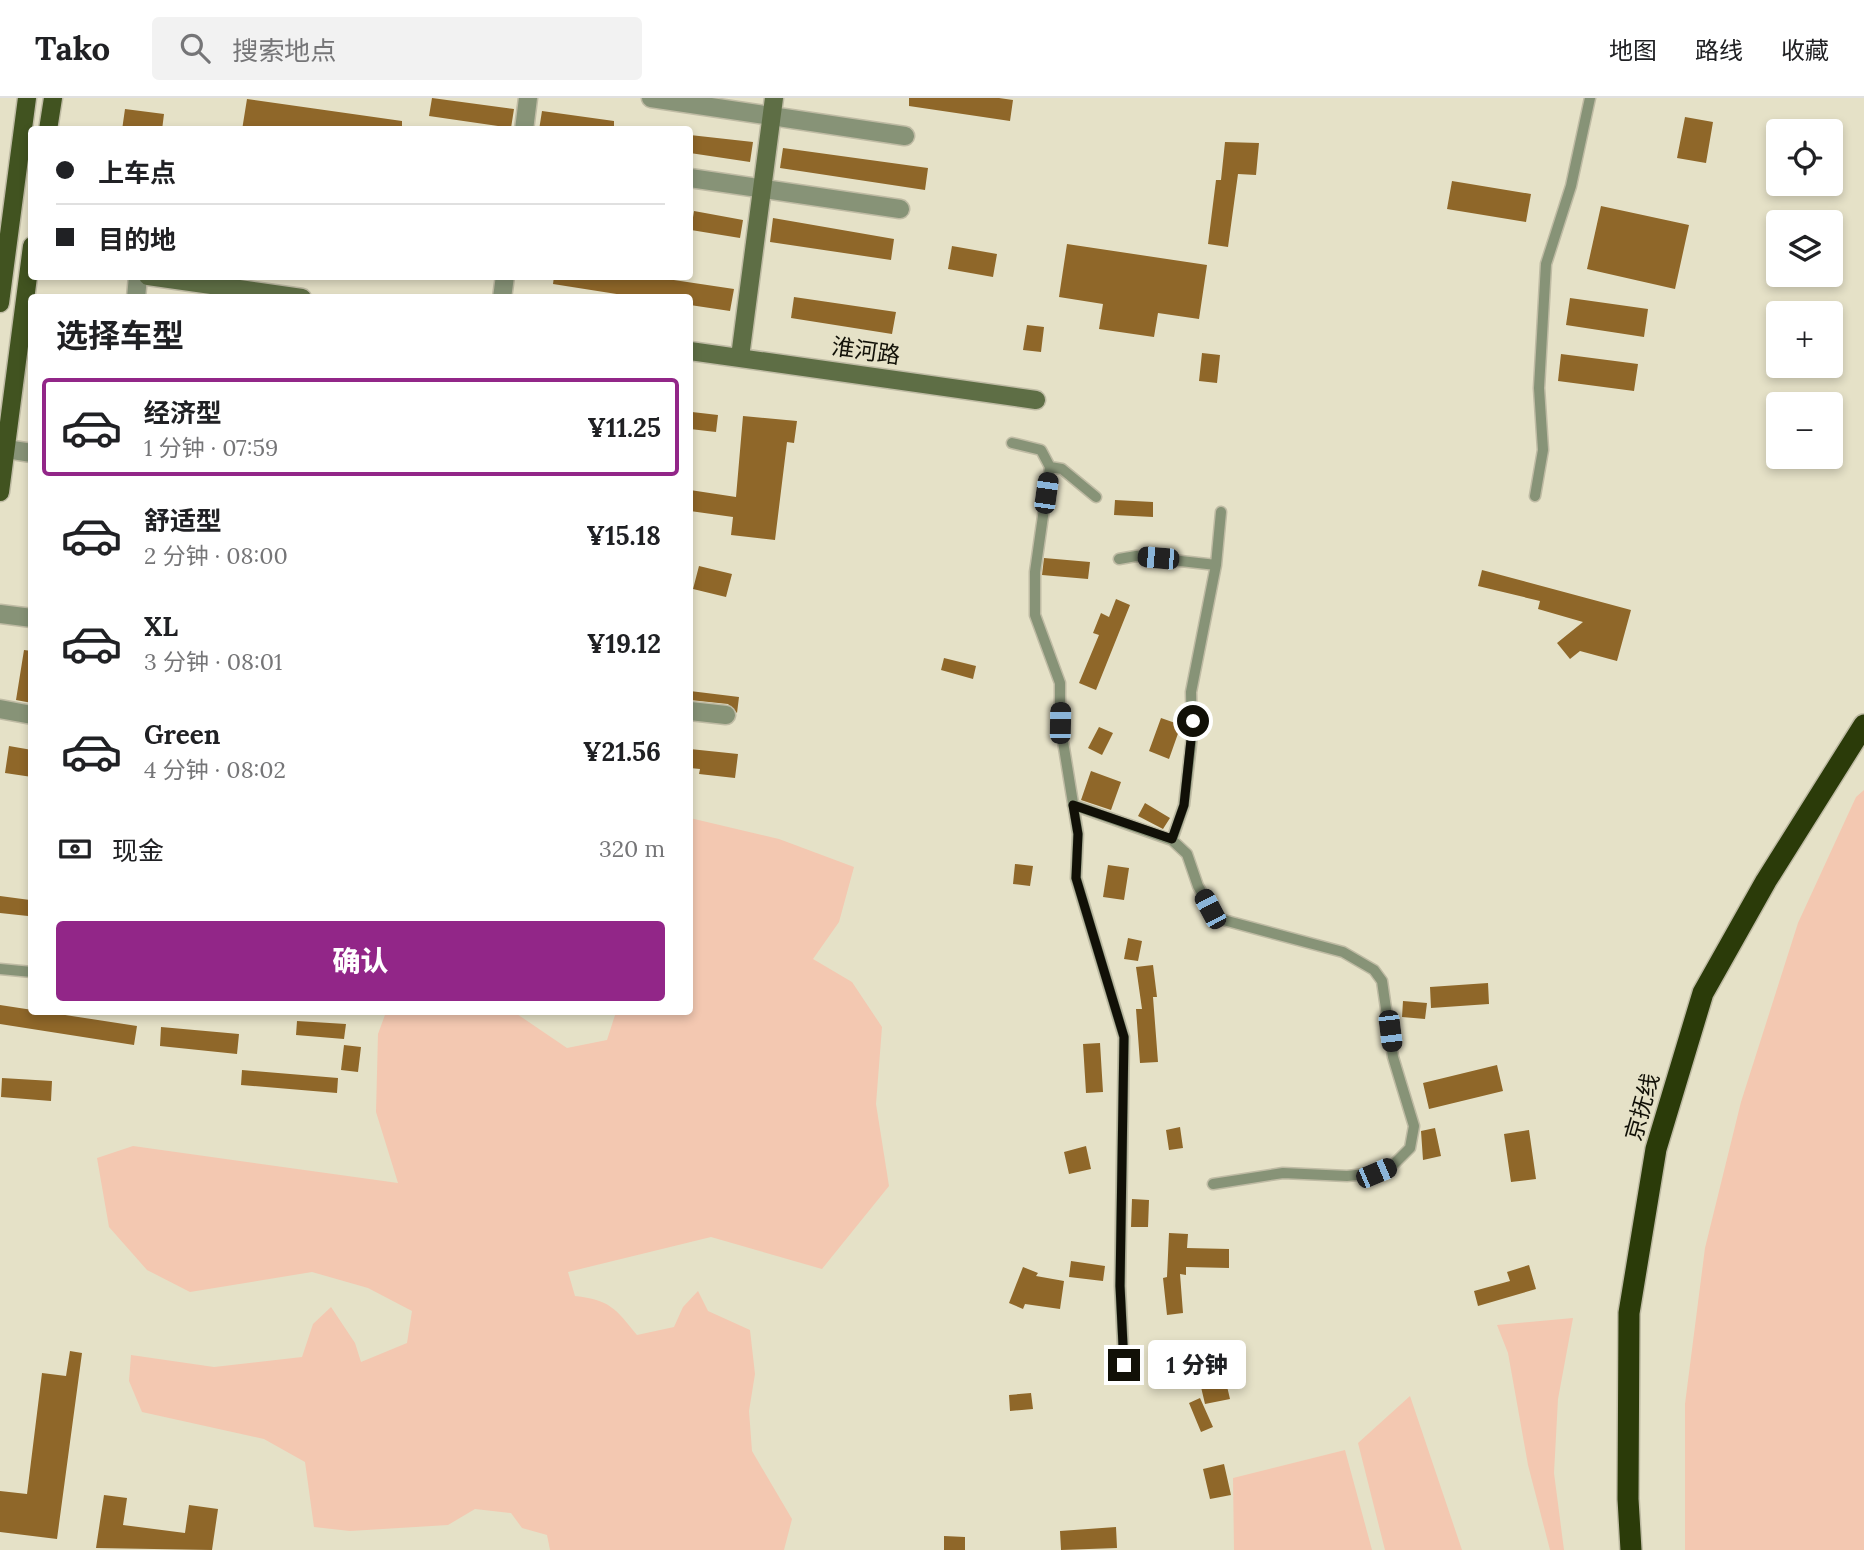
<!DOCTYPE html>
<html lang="zh">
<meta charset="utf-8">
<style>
body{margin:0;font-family:Lora,"Noto Sans SC",serif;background:#f2f2f2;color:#202124;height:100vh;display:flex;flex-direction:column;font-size:26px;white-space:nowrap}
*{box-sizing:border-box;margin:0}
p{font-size:23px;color:#757577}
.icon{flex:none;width:38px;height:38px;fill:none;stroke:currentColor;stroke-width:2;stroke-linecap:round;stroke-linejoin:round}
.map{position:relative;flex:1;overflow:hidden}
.panel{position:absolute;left:28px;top:196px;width:665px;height:721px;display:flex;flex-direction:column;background:#fff;border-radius:7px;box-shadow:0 4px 10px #0003}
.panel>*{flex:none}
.banner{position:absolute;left:28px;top:28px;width:665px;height:154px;border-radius:7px;box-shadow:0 4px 10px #0003;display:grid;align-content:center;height:154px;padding:0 28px;background:#fff}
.tools{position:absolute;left:1766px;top:21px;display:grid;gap:14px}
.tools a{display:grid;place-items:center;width:77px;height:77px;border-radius:7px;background:#fff;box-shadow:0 4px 10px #0003;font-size:35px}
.end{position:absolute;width:32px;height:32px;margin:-16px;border:9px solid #111007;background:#fff;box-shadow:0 0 0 4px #fff}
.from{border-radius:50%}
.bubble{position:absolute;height:49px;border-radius:7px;background:#fff;box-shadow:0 4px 10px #0003;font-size:23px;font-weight:800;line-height:49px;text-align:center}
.car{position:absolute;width:21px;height:42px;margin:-21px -10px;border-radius:9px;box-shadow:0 0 5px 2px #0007;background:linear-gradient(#222 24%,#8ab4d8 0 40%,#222 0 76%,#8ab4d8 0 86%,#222 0)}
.banner b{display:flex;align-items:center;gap:24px;height:66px;font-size:26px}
.banner b+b{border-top:2px solid #e0e0e0}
.banner i{width:18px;height:18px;background:#202124}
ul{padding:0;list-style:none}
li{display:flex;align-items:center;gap:21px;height:98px;margin:0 14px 10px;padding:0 14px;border:4px solid transparent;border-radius:7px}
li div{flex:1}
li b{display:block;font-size:26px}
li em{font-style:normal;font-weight:800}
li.on{border-color:#922688}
li>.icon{width:63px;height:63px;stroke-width:1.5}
h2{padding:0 28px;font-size:32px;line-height:84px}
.pay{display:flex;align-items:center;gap:18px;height:77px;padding:0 28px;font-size:26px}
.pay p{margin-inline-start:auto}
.button{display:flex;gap:14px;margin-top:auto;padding:14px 28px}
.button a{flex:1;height:80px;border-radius:7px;background:#922688;color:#fff;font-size:28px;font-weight:800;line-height:80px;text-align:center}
header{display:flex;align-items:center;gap:42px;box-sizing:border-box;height:98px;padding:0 35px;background:#fff;border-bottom:2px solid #e0e0e0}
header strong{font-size:33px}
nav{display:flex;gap:38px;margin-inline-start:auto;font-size:24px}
.search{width:490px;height:63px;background:#f2f2f2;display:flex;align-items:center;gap:18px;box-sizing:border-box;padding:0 24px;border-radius:7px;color:#757577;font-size:26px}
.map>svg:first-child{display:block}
</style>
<header>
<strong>Tako</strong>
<div class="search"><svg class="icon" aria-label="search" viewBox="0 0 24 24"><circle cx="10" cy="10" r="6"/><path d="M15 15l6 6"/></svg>搜索地点</div>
<nav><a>地图</a><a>路线</a><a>收藏</a></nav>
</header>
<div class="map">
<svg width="1864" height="1452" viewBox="0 0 1864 1452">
<rect width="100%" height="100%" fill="#e5e1c7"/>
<path fill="#f3c8b1" d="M1864,692V1452H1685V1306L1705,1150L1741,1004L1798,825L1856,699Z
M690,720L779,741L854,769L839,824L813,861L852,884L882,929L876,1006L889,1088L822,1171L711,1139L568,1174L575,1198C610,1202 615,1210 637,1237L674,1229L683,1209L698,1193L708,1213L750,1232L755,1276L749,1313L752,1353L792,1421L784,1452H550L547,1437L522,1430L511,1415L475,1411L448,1427L350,1433L314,1429L305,1364L264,1341L142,1314L129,1283L131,1257L214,1269L302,1259L313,1226L331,1209L355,1245L361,1264L407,1245L412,1213L368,1190L312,1174L190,1194L147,1172L109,1129L97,1060L133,1048L398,1085L376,1014L378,936L386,914H514L567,950L607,942L616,914H690Z
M1573,1220L1558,1301L1554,1375L1564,1452H1550L1528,1367L1508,1255L1497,1227Z
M1410,1298L1462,1452H1385L1358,1345Z
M1345,1352L1372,1452H1234L1233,1380Z"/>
<path fill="#8f6729" d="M432,0L514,11L511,30L429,18Z
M909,0H999L1013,2L1010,23L909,8Z
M247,1L402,23V32H242Z
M125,11L164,16L162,32H122Z
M542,13L614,23V32H539Z
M1685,19L1713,24L1706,65L1677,60Z
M690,37L753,44L750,64L690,55Z
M1225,44L1259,45L1256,77L1238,76L1228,149L1208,146L1216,82H1221Z
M783,50L928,70L925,92L780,70Z
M1452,83L1531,96L1526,124L1447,111Z
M1601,108L1689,127L1675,191L1587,171Z
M694,113L743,122L740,140L691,132Z
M773,120L894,141L891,162L770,144Z
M1067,146L1207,167L1199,221L1158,215L1154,239L1099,231L1103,206L1059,199Z
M952,148L997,156L993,179L948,171Z
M554,178H647L734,191L730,213L690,207V200H642L553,186Z
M794,199L896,214L892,236L791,220Z
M1570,200L1648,211L1644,239L1566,227Z
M1027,227L1044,229L1041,254L1023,252Z
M1202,255L1220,257L1217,285L1199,283Z
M1561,256L1638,266L1634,293L1558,283Z
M692,314L718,317L716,334L690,331Z
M743,318L797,323L794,345L787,344L775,442L731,437L733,419L690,413V392L736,399Z
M1115,402L1153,404V419L1114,417Z
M1044,460L1090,464L1088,481L1042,477Z
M699,468L732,476L726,499L693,491Z
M1482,472L1631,512L1617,563L1580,553L1570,561L1557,545L1583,524L1538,511L1540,503L1478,488Z
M1116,501L1130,507L1096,592L1079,585L1099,537L1093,535L1101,515L1109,519Z
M24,552L32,553V605L16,602Z
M944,560L976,568L973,581L941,572Z
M690,593L739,599L737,615L728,606L690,602Z
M1161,620L1181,627L1169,661L1149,653Z
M1099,629L1113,635L1102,657L1088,650Z
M9,648L32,652V679L5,675Z
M690,651L738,656L735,680L699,676L700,671L690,670Z
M1091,673L1121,684L1111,712L1081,702Z
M1145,705L1170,720L1163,731L1138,718Z
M1015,766L1033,768L1030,788L1013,786Z
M1108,767L1129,770L1124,802L1103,799Z
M0,798L30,802L28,818L0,815Z
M1128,840L1142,843L1138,863L1124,861Z
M1153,867L1157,899H1153L1158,964L1140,965L1136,911H1142L1136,869Z
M1488,885L1489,906L1431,910L1430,889Z
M1403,903L1427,905L1425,921L1402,919Z
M0,907L137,928L134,947L0,926Z
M297,923L346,926L344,941L296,937Z
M161,929L239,936L237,956L160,948Z
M1100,945L1103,994L1086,995L1083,946Z
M344,947L361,949L358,974L341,972Z
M1497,967L1503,993L1429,1011L1423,985Z
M242,972L338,980L337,995L241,987Z
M2,980L52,983L51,1003L1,999Z
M1180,1029L1183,1050L1169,1052L1166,1032Z
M1435,1030L1441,1058L1423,1062L1421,1033Z
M1529,1032L1536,1081L1511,1084L1504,1036Z
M1086,1048L1091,1071L1069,1076L1064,1054Z
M1132,1101L1149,1102L1148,1129H1131Z
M1169,1135L1188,1136L1187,1150L1229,1151V1170L1186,1169V1177L1180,1176L1183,1215L1167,1217L1163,1180L1167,1179Z
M1071,1163L1105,1168L1103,1183L1069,1179Z
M1529,1167L1536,1191L1478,1208L1474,1193L1510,1183L1507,1174Z
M1023,1169L1038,1175L1036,1178L1064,1183L1060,1211L1025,1206L1023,1211L1009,1205Z
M70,1253L82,1255L57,1441L0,1434V1393L27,1396L42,1275L66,1278Z
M1226,1284L1230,1301L1205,1306L1201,1289Z
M1031,1295L1033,1311L1010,1313L1009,1297Z
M1200,1300L1213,1329L1201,1334L1189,1305Z
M1224,1366L1231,1397L1210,1401L1203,1371Z
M104,1397L127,1400L123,1427L185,1435L189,1407L218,1411L212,1452L96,1450Z
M1116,1429L1117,1450L1061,1452L1060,1433Z
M944,1438L965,1439V1452H944Z"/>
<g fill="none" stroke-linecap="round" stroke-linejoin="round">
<defs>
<path id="lane" d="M1012,345L1041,352L1050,369L1035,474V517L1060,585V625L1078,736L1076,780L1124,939L1120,1188L1124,1267
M1050,369L1062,371L1096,399
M1535,398L1543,352L1539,290L1546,166L1571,88L1590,0
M1119,461L1136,458L1216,467
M1073,707L1172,742L1187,756L1198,788L1216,820L1343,854L1374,872L1382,883L1393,959L1414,1028L1410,1050L1393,1067L1376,1075L1347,1078L1283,1075L1213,1086
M1172,742L1184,707L1192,638L1191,594L1216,467L1221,414
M0,871L32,874"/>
<path id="street" d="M651,0L905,38
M524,32L528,0
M690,80L900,111
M136,200L138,178
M502,200L505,178
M6,351L32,355
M0,516L32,520
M0,611L32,617
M690,613L726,617"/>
<path id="secondary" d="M148,178L302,200
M690,253L1036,302
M740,259L774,0"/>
<path id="primary" d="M48,32L53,0
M0,205L27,0
M0,394L32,148"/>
<path id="highway" d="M1631,1452L1628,1401L1629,1215L1656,1051L1703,895L1766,783L1864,627"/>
</defs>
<use href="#lane" stroke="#bfbba4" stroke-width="13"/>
<use href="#street" stroke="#bfbba4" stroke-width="21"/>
<use href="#secondary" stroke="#bfbba4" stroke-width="21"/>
<use href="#primary" stroke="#bfbba4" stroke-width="21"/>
<use href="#highway" stroke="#bfbba4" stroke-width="24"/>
<use href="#lane" stroke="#879377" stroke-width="10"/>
<use href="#street" stroke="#879377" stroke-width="18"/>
<use href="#secondary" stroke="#5e6e45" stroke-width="18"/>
<use href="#primary" stroke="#415320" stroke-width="18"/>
<use href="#highway" stroke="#2b3b09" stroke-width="21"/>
</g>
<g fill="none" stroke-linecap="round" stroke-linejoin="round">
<path stroke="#111007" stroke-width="9" d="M1124,1267L1120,1188L1124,939L1076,780L1078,736L1073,707L1172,741L1184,707L1193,623"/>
</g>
<g text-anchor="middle" stroke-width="5" stroke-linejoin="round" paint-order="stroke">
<g font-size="23" fill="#111007" stroke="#e5e1c7">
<text transform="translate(866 253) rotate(8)" y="8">淮河路</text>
<text transform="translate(1642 1009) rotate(-74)" y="8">京抚线</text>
</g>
</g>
</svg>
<div class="tools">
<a><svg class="icon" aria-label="locate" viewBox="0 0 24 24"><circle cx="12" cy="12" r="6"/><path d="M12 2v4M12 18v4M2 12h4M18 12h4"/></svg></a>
<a><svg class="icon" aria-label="layers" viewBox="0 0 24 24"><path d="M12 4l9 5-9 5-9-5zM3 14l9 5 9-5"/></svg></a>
<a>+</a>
<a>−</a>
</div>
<i class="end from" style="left:1193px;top:623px"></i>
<i class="end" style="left:1124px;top:1267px"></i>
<div class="bubble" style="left:1148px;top:1242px;width:98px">1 分钟</div>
<i class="car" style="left:1046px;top:395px;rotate:8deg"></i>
<i class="car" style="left:1158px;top:460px;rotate:275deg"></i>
<i class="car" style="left:1060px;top:625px;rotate:1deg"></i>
<i class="car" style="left:1210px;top:811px;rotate:332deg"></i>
<i class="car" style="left:1390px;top:933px;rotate:173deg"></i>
<i class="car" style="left:1376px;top:1075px;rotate:67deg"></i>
<div class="banner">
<b><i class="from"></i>上车点</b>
<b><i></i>目的地</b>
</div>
<section class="panel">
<h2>选择车型</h2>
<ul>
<li class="on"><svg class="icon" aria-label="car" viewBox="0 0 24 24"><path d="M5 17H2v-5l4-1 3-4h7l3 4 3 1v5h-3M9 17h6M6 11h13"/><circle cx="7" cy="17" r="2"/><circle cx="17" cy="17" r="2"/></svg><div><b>经济型</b><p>1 分钟 · 07:59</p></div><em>¥11.25</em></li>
<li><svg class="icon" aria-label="car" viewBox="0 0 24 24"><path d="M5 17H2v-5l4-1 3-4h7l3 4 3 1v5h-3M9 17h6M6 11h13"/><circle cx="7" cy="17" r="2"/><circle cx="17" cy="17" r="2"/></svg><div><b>舒适型</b><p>2 分钟 · 08:00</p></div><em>¥15.18</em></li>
<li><svg class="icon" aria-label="car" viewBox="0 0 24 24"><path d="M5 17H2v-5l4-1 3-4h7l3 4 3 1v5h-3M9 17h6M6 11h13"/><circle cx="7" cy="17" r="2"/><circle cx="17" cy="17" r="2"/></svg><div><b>XL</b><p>3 分钟 · 08:01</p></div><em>¥19.12</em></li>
<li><svg class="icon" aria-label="car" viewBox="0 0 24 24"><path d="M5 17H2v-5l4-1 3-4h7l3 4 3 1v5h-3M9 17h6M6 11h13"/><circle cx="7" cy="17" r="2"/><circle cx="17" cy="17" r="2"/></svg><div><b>Green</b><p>4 分钟 · 08:02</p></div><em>¥21.56</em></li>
</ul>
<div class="pay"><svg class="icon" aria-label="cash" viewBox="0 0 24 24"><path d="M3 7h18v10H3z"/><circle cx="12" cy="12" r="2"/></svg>现金<p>320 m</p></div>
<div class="button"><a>确认</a></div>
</section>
</div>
